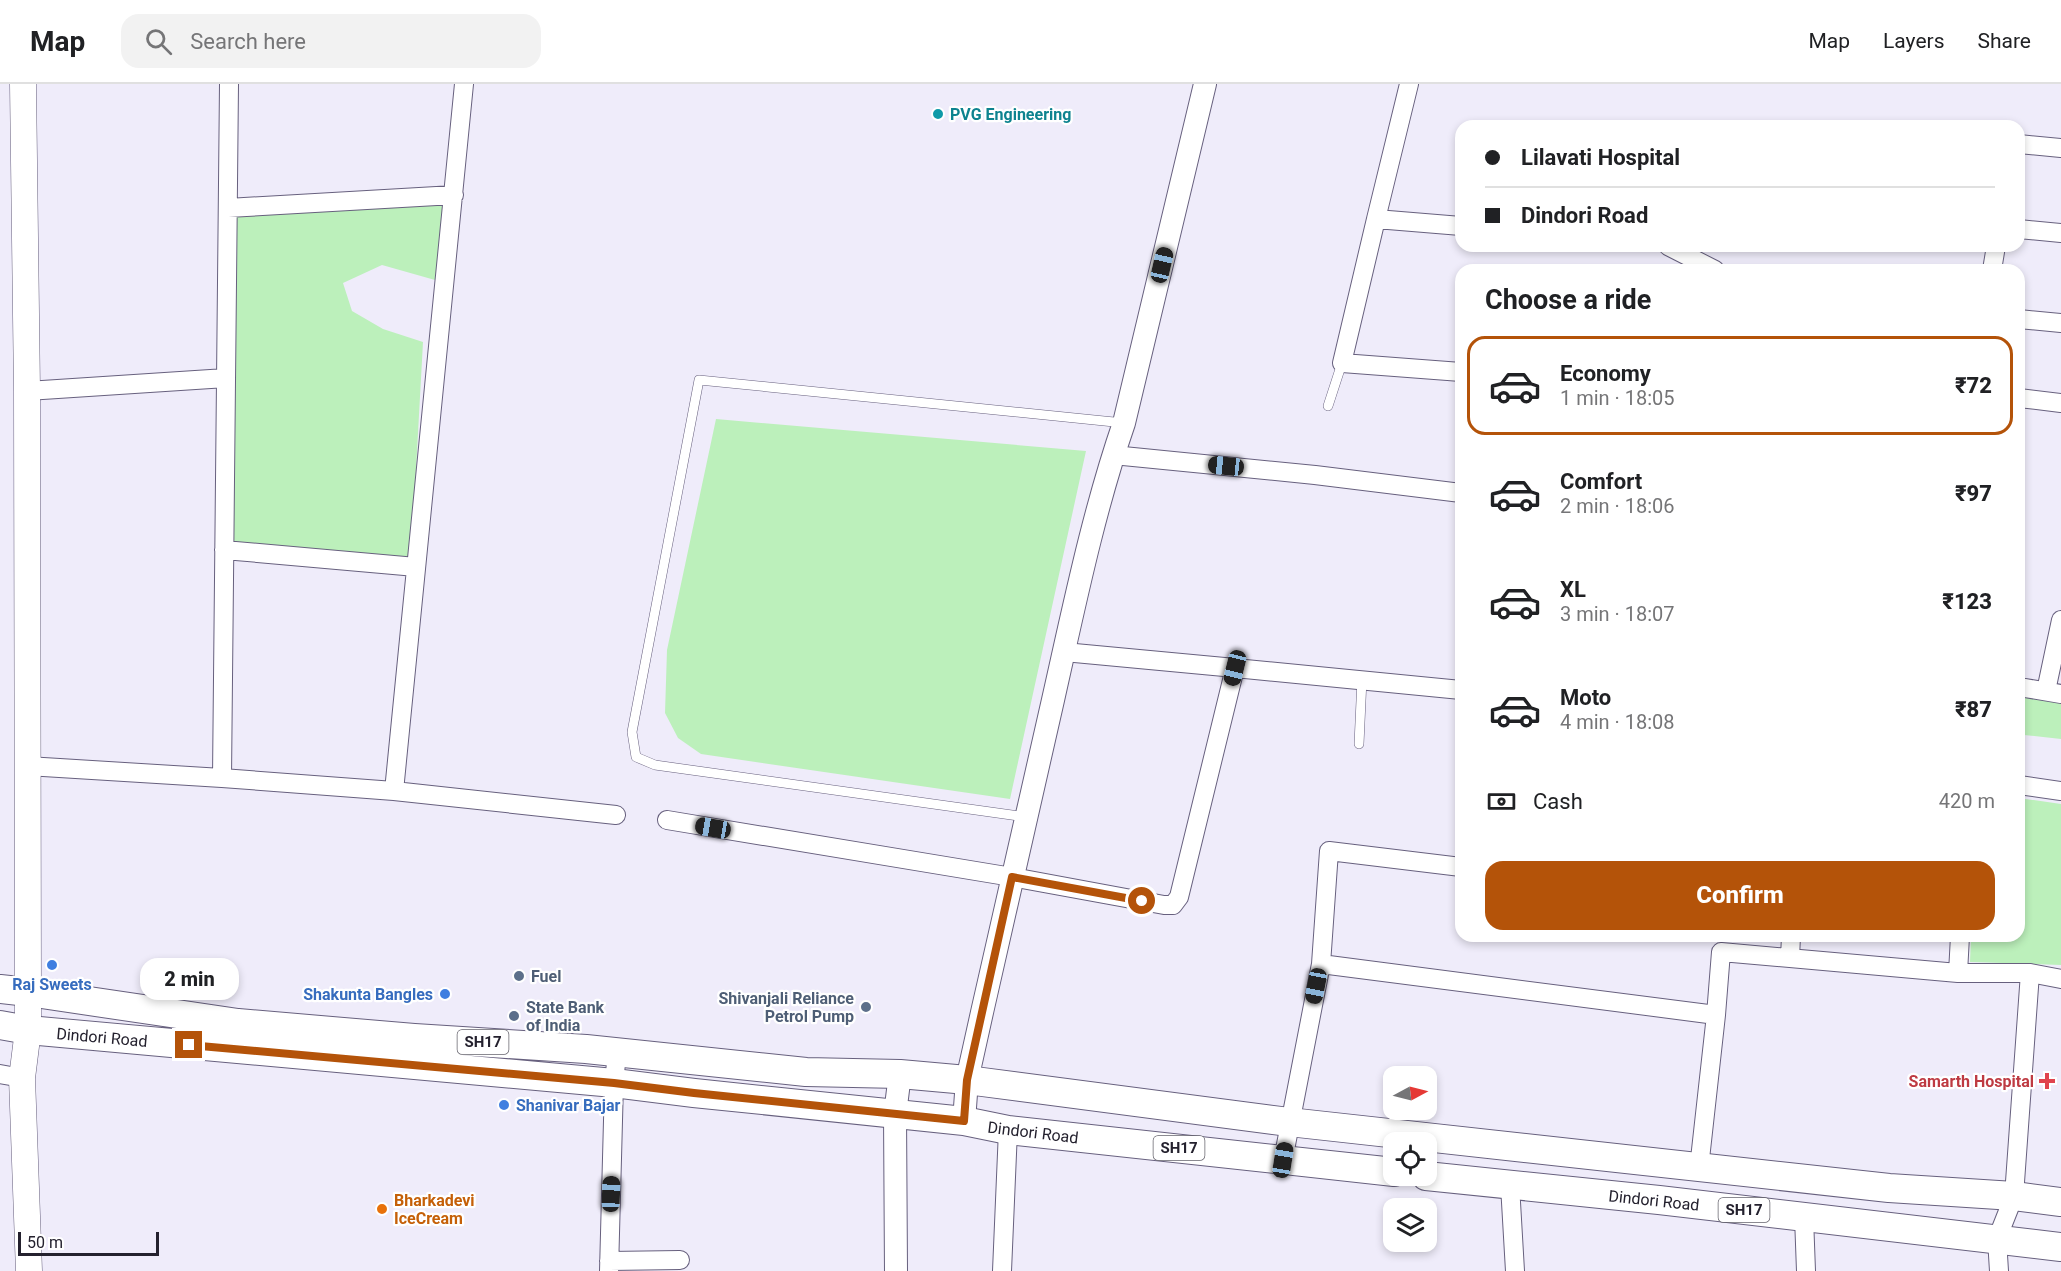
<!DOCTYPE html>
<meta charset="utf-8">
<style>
body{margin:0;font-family:Roboto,sans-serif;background:#f2f2f2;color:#202124;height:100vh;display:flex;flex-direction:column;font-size:22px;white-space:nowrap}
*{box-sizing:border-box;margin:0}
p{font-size:20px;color:#757577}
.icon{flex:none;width:33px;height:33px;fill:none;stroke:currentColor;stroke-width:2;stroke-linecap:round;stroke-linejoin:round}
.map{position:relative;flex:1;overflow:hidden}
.sheet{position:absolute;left:1455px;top:180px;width:570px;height:678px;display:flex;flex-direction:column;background:#fff;border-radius:18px;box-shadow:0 3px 9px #0003}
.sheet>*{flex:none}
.top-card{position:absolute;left:1455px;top:36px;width:570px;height:132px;border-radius:18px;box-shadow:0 3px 9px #0003;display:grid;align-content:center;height:132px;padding:0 30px;background:#fff}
.needle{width:39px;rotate:83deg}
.fabs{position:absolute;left:1383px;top:982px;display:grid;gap:12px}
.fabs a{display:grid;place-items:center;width:54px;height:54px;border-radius:12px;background:#fff;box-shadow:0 3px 9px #0003;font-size:30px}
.scale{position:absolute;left:18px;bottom:15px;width:141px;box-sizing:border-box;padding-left:6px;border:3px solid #24212e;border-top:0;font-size:16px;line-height:21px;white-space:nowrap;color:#24212e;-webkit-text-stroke:4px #fff;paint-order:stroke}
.end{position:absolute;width:27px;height:27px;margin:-14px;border:8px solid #b45309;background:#fff;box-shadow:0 0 0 3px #fff}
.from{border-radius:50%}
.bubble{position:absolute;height:42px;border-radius:18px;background:#fff;box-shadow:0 3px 9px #0003;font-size:20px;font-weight:800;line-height:42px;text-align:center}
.car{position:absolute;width:18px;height:36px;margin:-18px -9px;border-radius:8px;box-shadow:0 0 4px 2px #0007;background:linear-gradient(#222 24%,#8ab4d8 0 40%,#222 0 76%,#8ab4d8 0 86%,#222 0)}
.top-card b{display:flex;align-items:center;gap:21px;height:57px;font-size:22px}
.top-card b+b{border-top:2px solid #e0e0e0}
.top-card i{width:15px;height:15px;background:#202124}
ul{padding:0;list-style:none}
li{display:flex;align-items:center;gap:18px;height:99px;margin:0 12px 9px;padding:0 18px;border:3px solid transparent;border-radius:18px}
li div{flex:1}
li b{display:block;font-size:22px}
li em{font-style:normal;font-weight:800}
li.on{border-color:#b45309}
li>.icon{width:54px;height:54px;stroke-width:1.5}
h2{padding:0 30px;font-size:27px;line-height:72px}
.pay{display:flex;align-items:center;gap:15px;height:66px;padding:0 30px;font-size:22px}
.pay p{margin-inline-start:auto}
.cta{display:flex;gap:12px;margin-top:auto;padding:12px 30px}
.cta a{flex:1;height:69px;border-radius:18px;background:#b45309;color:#fff;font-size:24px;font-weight:800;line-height:69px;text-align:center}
header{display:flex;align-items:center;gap:36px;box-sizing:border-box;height:84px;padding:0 30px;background:#fff;border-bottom:2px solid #e0e0e0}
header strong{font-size:28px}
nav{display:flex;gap:33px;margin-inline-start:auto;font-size:21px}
.search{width:420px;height:54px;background:#f2f2f2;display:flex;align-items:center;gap:15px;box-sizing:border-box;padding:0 21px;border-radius:18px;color:#757577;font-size:22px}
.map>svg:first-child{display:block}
</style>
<header>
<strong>Map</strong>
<div class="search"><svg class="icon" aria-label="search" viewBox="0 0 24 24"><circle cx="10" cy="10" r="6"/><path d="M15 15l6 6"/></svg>Search here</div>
<nav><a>Map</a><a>Layers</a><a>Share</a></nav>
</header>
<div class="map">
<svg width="2061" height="1187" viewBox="0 0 2061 1187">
<rect width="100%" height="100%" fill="#efecfa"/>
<path fill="#bcf0bb" d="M446,116L435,196L382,181L343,199L352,227L383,245L423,258L411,477L232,461L234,124Z
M716,335L1086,367L1010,715L701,670L678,654L665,629L667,566Z
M2019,605L2061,612V655L2024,651L2022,637L2024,625L2019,620Z
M2019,714L2061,720V881L1970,878L1971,852H2019Z"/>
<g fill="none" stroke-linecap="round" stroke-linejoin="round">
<defs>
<path id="service" d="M1328,322L1342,279
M1359,660L1362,595
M1026,733L655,681L636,673L632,648L699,296L1124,339"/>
<path id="minor" d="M2019,60L2061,64
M228,124L454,111
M1376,135L1409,0
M1461,142L1376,135L1342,279L1461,288
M2019,145L2061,149
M1668,162L1715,186
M1992,186L1996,162
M2019,235L2061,239
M27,307L226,294
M2019,314L2061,319
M1113,371L1315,391L1461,409
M224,466L416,483
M1064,568L1235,584
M2019,603L2061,610
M2046,607L2061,536
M27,682L222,694L394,707L464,0
M222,694L229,0
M2019,701L2061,707
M394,707L616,731
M667,736L1012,793L1164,821H1173L1179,813L1235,584L1461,606
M1790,874L1791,852
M1321,880L1716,931L1721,868L1958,889H2030L2061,895
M1958,889L1960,852
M0,990L22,994
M1283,1076L1321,880L1329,767L1461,783
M1699,1084L1716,931
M1510,1101L1515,1187
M1804,1133L1806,1187
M609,1177L680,1176
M609,1187L614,999L617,969
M1002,1187L1008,1046
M1999,1187L1997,1155L2014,1112L2030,889"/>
<path id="tertiary" d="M964,1037L967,996C995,869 1024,742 1053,616C1074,523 1093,429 1124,339L1205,0
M896,1187L895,1030L900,990"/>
<path id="secondary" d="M23,0L27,307L28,908V946L22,994L29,1187"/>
<path id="primary" d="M0,905L28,908L238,939L414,954L586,965L806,988L900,990L967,996L1289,1038L1889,1104L2014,1112L2061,1118
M0,941L28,946L614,999L694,1009L964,1037L1008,1046L1394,1088
M1426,1092L1659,1116L2061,1163"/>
</defs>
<use href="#service" stroke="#67607e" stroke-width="10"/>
<use href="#minor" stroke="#67607e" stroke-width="20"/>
<use href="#tertiary" stroke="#67607e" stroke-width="24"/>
<use href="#secondary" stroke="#67607e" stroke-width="27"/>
<use href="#primary" stroke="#67607e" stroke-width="30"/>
<use href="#service" stroke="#fff" stroke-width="9"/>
<use href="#minor" stroke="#fff" stroke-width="18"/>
<use href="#tertiary" stroke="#fff" stroke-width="22"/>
<use href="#secondary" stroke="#fff" stroke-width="26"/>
<use href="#primary" stroke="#fff" stroke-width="28"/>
</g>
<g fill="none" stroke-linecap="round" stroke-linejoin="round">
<path stroke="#b45309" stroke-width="8" d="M189,961L614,999L694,1009L964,1037L967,996L1012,793L1142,817"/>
</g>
<circle fill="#0f9aa8" stroke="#fff" stroke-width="2" cx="938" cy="30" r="6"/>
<g fill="#3f7fe0" stroke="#fff" stroke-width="2">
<circle cx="52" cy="881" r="6"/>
<circle cx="445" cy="910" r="6"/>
<circle cx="504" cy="1021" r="6"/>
</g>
<g fill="#5c6f8a" stroke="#fff" stroke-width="2">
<circle cx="519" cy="892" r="6"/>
<circle cx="866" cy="923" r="6"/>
<circle cx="514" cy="932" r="6"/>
</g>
<path fill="#e0444e" stroke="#fff" stroke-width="2" d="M2044 988h6v6h6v6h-6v6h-6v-6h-6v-6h6z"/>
<circle fill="#e8710a" stroke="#fff" stroke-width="2" cx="382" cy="1125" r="6"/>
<g text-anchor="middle" stroke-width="4.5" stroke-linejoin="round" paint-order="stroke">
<g fill="#fff" stroke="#66646d" stroke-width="1.5">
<rect x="457.5" y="946" width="51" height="24" rx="4.5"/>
<rect x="1153.5" y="1052" width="51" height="24" rx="4.5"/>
<rect x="1718.5" y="1114" width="51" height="24" rx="4.5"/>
</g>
<g font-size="15" font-weight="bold" fill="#24212e">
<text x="483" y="963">SH17</text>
<text x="1179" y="1069">SH17</text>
<text x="1744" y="1131">SH17</text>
</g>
<g font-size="16" font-weight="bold" fill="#0d838f" stroke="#fff" text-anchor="start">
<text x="950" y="36">PVG Engineering</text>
</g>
<g font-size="16" font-weight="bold" fill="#4e5e75" stroke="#fff" text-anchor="start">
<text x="531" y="898">Fuel</text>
<text x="854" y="920" text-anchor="end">Shivanjali Reliance<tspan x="854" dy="18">Petrol Pump</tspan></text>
<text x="526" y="929">State Bank<tspan x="526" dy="18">of India</tspan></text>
</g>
<g font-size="16" font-weight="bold" fill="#366cbe" stroke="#fff">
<text x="52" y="906">Raj Sweets</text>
<text x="433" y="916" text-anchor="end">Shakunta Bangles</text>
<text x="516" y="1027" text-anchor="start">Shanivar Bajar</text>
</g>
<g font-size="16" fill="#24212e" stroke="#fff">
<text transform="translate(102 953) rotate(5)" y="6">Dindori Road</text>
<text transform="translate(1033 1048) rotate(7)" y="6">Dindori Road</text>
<text transform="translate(1654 1116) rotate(6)" y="6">Dindori Road</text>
</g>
<g font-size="16" font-weight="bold" fill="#be3a42" stroke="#fff" text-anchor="end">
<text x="2034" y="1003">Samarth Hospital</text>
</g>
<g font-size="16" font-weight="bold" fill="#c56008" stroke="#fff" text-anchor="start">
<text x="394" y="1122">Bharkadevi<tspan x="394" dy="18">IceCream</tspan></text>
</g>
</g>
</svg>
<div class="fabs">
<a><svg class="needle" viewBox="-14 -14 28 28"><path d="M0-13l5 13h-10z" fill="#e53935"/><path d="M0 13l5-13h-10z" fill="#757577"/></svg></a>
<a><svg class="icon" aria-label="locate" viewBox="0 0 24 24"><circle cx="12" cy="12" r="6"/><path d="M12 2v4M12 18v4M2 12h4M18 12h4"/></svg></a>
<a><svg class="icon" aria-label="layers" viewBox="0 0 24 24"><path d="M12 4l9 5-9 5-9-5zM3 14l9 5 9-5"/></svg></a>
</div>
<div class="scale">50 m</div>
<i class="end from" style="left:1142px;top:817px"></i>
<i class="end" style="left:189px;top:961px"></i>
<div class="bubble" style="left:140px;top:874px;width:99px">2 min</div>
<i class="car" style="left:1162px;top:181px;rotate:13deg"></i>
<i class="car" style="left:1226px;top:382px;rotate:276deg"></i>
<i class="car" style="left:1235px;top:584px;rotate:194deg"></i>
<i class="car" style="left:713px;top:744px;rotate:280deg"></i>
<i class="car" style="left:1316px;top:902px;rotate:191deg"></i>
<i class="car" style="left:1283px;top:1076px;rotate:9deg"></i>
<i class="car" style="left:611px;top:1110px;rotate:2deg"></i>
<div class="top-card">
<b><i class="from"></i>Lilavati Hospital</b>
<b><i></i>Dindori Road</b>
</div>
<section class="sheet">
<h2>Choose a ride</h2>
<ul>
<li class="on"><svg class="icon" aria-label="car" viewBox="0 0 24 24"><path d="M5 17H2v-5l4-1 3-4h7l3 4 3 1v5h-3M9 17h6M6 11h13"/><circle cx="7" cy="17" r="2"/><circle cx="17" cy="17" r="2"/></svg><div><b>Economy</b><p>1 min · 18:05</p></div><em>₹72</em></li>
<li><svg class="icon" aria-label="car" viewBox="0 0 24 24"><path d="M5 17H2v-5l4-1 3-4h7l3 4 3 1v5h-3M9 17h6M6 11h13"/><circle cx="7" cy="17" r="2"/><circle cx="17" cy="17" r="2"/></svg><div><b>Comfort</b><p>2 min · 18:06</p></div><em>₹97</em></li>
<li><svg class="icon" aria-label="car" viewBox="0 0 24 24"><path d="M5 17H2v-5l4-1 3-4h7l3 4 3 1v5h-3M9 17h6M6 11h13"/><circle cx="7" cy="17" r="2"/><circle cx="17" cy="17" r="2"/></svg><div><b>XL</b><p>3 min · 18:07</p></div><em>₹123</em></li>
<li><svg class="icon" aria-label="car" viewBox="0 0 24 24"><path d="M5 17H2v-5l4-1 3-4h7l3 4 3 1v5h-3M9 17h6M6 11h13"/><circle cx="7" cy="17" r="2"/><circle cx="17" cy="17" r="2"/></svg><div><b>Moto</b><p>4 min · 18:08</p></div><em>₹87</em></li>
</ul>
<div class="pay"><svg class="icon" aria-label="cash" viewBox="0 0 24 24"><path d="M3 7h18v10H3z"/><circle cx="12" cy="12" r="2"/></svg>Cash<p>420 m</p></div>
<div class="cta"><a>Confirm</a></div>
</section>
</div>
